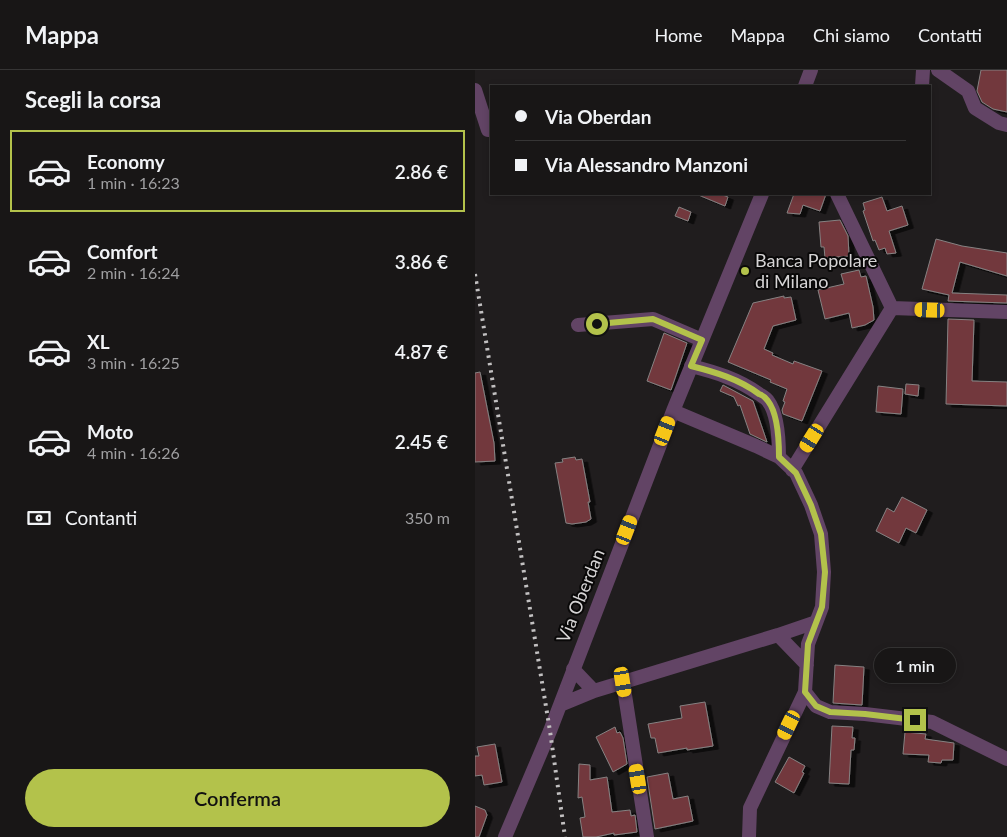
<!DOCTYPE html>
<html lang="it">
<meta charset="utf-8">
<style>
body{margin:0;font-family:Lato,sans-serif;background:#211f1f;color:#f1f3f6;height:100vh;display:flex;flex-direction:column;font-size:19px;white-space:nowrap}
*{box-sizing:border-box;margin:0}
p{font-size:16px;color:#9f9fa1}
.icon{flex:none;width:28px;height:28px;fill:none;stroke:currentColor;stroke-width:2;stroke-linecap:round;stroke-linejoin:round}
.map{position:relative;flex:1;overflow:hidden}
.details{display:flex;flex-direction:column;background:#181616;width:475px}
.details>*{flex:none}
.hud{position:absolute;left:15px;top:15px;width:441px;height:110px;border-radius:0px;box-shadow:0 2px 8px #0003,0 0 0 1px #363535;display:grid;align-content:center;height:110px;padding:0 25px;background:#181616}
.end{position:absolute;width:22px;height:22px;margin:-11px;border:6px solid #b3c24b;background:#111;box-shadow:0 0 0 2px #111}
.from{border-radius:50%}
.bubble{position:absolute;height:35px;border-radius:18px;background:#181616;box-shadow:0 2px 8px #0003,0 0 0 1px #363535;font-size:16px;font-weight:600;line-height:35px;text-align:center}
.car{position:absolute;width:15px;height:30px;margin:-15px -8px;border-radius:6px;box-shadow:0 0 4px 1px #0007;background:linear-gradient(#f5c518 24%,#345 0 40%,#f5c518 0 76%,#345 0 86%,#f5c518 0)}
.hud b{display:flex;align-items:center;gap:18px;height:48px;font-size:19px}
.hud b+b{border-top:1px solid #363535}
.hud i{width:12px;height:12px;background:#f1f3f6}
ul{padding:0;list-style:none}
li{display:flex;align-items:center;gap:15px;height:82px;margin:0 10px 8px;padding:0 15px;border:2px solid transparent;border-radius:0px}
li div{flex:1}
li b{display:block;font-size:19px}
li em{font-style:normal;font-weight:600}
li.selected{border-color:#b3c24b}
li>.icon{width:45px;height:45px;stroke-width:1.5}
h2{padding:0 25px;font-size:22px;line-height:60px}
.pay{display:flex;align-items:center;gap:12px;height:55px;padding:0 25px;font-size:19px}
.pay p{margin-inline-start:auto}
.cta{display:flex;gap:10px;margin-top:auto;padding:10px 25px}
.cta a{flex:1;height:58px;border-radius:30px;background:#b3c24b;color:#111;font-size:20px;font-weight:600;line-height:58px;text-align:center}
header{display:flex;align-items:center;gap:30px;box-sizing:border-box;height:70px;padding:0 25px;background:#181616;border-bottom:1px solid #363535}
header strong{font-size:24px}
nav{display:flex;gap:28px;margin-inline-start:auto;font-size:18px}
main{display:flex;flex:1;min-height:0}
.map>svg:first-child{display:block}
</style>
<header>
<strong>Mappa</strong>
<nav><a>Home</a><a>Mappa</a><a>Chi siamo</a><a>Contatti</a></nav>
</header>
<main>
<section class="details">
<h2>Scegli la corsa</h2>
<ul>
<li class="selected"><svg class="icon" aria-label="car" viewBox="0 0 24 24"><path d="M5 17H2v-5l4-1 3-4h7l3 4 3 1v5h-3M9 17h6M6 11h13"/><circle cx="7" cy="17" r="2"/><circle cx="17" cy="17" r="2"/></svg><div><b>Economy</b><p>1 min · 16:23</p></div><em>2.86 €</em></li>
<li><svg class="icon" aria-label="car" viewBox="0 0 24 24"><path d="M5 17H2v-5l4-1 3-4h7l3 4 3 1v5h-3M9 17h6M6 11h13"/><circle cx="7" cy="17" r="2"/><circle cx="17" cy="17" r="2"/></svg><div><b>Comfort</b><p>2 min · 16:24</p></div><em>3.86 €</em></li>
<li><svg class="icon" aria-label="car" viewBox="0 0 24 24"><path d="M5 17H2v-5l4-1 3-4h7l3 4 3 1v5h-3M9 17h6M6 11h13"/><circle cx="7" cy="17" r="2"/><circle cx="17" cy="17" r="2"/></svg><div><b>XL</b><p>3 min · 16:25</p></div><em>4.87 €</em></li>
<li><svg class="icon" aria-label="car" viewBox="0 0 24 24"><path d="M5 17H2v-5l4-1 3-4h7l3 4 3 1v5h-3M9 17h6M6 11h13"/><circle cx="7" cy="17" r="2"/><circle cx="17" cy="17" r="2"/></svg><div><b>Moto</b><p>4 min · 16:26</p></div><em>2.45 €</em></li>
</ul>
<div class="pay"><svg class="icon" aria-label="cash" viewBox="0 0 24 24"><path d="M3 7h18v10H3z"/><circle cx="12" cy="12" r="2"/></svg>Contanti<p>350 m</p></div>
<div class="cta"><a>Conferma</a></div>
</section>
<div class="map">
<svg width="532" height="767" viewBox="0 0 532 767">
<defs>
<filter id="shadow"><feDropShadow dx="5.5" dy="3" stdDeviation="0" flood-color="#0009"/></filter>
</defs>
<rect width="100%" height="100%" fill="#201d1e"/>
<path fill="#72373d" stroke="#868282" filter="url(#shadow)" d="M506,0H532V42L518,39L507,32L502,21Z
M221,124H245L253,127L250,136Z
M319,124H351L345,141L328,135L325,144L312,143Z
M407,127L412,141L427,136L433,155L414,161L421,183L412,184L410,178L404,180L400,170L398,171L388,141L390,140L388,133Z
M204,137L216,142L213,151L200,146Z
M365,150L373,166L374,186L350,188L349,177H346L344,152Z
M461,169L487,176L532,183V206L485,192L477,223L532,225V233L473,231L474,225L447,219Z
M384,200L386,207L391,206L398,237L399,250L390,255L377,258L374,243L350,249L343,220L369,214L366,204Z
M309,226V228L316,227L321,250L298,256L289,279L298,283L297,285L318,294L319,291L347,301L327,351L308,344L307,340L310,332L308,331L312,319L295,312L296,310L253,292L278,233Z
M473,249L499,250L497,311L532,312V336L471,334Z
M189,263L212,273L196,320L172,311Z
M5,302L19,373L20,391L0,392V303Z
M431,314L444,315L443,326L430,324Z
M248,315L278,331L292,372L275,364L265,335L263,336L259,327L245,321Z
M403,316L428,319L426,344L401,342Z
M100,387L101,390L107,389L115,432H113L116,449L111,452L97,454L91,453L80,393L88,392L87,389Z
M427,427L452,440L441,463L431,458L424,473L401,461L412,438L419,442Z
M360,595L389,597L387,635L358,633Z
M230,632L238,676L212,680V678L183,683L180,668H176L173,654L207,648L205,636Z
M357,656L378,657L377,668H380L379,680H376L374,714L354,713Z
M140,657L142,663L145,662L148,668L152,694L138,702L121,667Z
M430,662L451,664L450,669L479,673L478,690H467L466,693L453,692L454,685L428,684Z
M20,674L27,712L9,715L7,705L0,706V686H4L2,677Z
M314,687L330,696L327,702L329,703L319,723L300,712Z
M104,694L115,695V710L132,707L137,742L155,740L156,746L160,745L162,762L139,765V763L121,767H108L105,748L110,747L107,727L103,728Z
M193,703L198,729L213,726L218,751L180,759L172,707Z
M0,736L10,740L12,745L4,767H0Z"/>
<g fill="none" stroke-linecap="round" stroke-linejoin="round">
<path stroke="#624465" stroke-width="14" d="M463,0L493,21L500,38L524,53L532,55
M330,16L336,0
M447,16L448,0
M0,20L13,60
M362,124L417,238L532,242
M103,255L178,249L227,270
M216,296C240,302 263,309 284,324C287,326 291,328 293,331C303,344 304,371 304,387
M198,341L281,376L304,387L321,403L336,435L346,464L349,502L347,537L333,574L330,622L341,636L355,642L390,644L457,652L532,689
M317,400L417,238
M332,595L303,565L341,552
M148,612L172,767
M119,621L303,565
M85,635L119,621L98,599
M30,767L75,661L198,341L287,124
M274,767L275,738L330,622"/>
<path stroke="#c2c0c1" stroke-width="4" stroke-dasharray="2.5 5" stroke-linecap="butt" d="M0,204L75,661L90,767"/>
</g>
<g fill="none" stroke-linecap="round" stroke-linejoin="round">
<path stroke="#b3c24b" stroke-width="6" d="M122,254L178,249L227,270L216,296C240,302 264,309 284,324C287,325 291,328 293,331C303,344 304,371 304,387L321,403L336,435L346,464L350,502L347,537L333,574L330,622L341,636L355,642L390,644L440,650"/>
</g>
<circle fill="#b3c24b" stroke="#090808" stroke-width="2" cx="270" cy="201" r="5"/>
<g text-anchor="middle" stroke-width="4" stroke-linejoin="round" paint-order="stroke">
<g font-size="18" fill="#d6d4d5" stroke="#090808" text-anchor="start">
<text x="280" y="197">Banca Popolare<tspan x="280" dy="21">di Milano</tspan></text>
</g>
<g font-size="18" fill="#d6d4d5" stroke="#090808">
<text transform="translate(106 526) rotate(-68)" y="6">Via Oberdan</text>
</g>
</g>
</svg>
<i class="end from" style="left:122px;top:254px"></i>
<i class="end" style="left:440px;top:650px"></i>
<div class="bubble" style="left:399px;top:578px;width:82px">1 min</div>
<i class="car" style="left:455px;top:240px;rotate:272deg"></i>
<i class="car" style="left:190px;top:361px;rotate:21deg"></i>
<i class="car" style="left:337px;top:368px;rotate:212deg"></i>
<i class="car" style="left:152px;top:460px;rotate:21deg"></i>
<i class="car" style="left:148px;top:612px;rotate:171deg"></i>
<i class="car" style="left:314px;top:655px;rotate:206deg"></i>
<i class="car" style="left:163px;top:709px;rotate:351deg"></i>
<div class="hud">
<b><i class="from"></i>Via Oberdan</b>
<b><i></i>Via Alessandro Manzoni</b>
</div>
</div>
</main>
